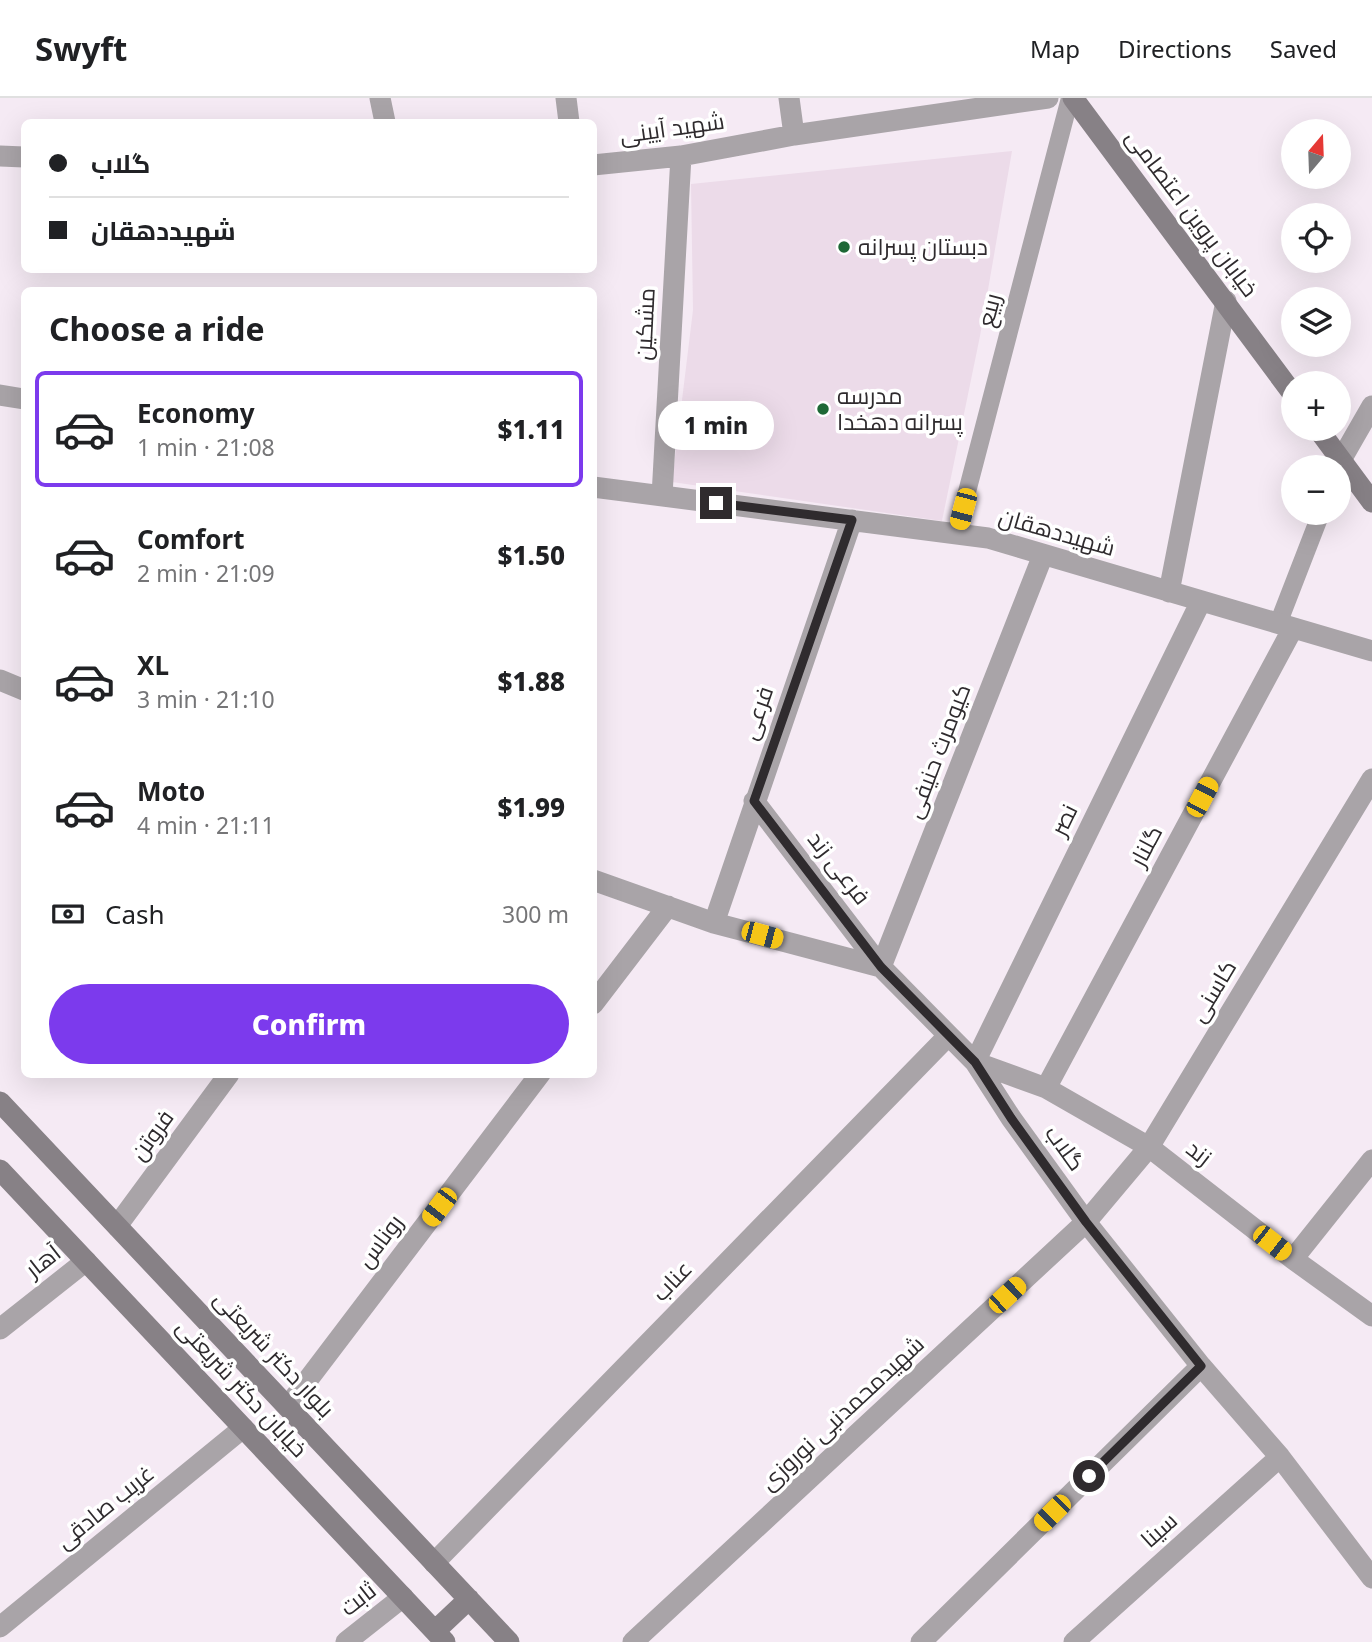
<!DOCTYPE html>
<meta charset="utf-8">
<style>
body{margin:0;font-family:"Noto Sans",Cairo,sans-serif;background:#f2f2f2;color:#202124;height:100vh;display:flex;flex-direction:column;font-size:26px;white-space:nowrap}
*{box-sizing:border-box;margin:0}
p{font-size:23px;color:#757577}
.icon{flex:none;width:38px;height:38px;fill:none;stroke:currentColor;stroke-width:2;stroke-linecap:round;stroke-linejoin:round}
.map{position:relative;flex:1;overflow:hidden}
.drawer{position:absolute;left:21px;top:189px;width:576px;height:791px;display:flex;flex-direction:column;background:#fff;border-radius:10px;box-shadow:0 7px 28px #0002}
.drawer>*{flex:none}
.top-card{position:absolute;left:21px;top:21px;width:576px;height:154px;border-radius:10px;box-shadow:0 7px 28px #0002;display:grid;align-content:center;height:154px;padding:0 28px;background:#fff}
.needle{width:46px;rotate:19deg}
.fabs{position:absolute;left:1281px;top:21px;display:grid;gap:14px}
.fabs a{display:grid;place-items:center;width:70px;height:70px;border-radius:50%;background:#fff;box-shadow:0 7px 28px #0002;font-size:35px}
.end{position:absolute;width:32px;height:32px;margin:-16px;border:9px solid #2f2b2e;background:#fff;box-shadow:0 0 0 4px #fff}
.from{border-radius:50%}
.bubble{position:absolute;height:49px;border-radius:24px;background:#fff;box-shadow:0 7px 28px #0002;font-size:23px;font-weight:800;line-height:49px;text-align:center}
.car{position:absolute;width:21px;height:42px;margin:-21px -10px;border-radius:9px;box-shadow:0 0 5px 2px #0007;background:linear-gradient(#f5c518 24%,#345 0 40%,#f5c518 0 76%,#345 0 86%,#f5c518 0)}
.top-card b{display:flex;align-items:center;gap:24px;height:66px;font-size:26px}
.top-card b+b{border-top:2px solid #e0e0e0}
.top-card i{width:18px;height:18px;background:#202124}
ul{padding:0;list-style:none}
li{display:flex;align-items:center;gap:21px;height:116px;margin:0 14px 10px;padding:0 14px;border:4px solid transparent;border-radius:10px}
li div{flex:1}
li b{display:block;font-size:26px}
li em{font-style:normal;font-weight:800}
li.current{border-color:#7c3aed}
li>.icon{width:63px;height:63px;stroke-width:1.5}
h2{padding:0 28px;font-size:32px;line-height:84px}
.pay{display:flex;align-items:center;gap:18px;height:77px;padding:0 28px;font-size:26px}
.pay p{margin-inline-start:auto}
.button{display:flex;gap:14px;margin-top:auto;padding:14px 28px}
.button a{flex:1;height:80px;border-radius:42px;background:#7c3aed;color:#fff;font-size:28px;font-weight:800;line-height:80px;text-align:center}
header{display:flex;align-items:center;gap:42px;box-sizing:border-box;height:98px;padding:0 35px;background:#fff;border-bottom:2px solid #e0e0e0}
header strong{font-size:33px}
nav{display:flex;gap:38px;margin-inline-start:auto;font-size:24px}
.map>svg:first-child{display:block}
</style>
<header>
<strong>Swyft</strong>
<nav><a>Map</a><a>Directions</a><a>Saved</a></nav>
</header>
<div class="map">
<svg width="1372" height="1544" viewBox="0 0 1372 1544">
<rect width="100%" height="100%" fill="#f5eaf4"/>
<path fill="#ecdbe9" d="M1012,53L980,238L942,423L672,384L693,212L691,86Z"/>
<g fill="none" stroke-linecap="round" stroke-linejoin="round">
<path stroke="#a9a4a8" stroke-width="18" d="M956,436L1070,0
M1278,526L1321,415"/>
<path stroke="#a9a4a8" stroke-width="21" d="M380,0L385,24
M566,0L569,24
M789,0L794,37
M0,58L24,59
M593,67L681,58L794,37L1048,0
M0,297L24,301
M1341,362L1372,308
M593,389L988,440L1372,553
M662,398L681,58
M1169,494L1226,203
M0,582L24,592
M754,703L881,869L975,964L1011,1020L1086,1124L1201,1268L1280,1359L1372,1480
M593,782L714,825L881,869
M714,825L852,422
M881,869L1043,457
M593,906L668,808
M975,964L1201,503
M975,964L1046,990L1149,1049L1293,1161L1372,1218
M1046,990L1293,530
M117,1128L229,976
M1293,1161L1372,1062
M0,1231L86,1163
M288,1308L540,976
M434,1465L948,938
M0,1529L243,1330
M346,1544L403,1499
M633,1544L1086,1124L1149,1049L1372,681
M921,1544L1201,1268
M1074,1544L1280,1359"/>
<path stroke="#878186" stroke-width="21" d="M1073,0L1293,296
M1318,331L1372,404
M0,1004L509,1544
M0,1072L445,1544
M435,1533L469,1501"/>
</g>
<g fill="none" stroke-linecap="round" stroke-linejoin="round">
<path stroke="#2f2b2e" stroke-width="9" d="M716,405L852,422L754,703L881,869L975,964L1011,1020L1086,1124L1201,1268L1089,1378"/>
</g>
<g fill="#1e6836" stroke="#fff" stroke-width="2.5">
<circle cx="844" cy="149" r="7"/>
<circle cx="823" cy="311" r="7"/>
</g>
<g text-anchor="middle" stroke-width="7" stroke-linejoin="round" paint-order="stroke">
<g font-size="23" fill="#2f2b2e" stroke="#fff">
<text transform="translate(672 30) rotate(-8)" y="8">شهید آیینی</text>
<text transform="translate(1192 115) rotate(53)" y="8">خیابان پروین اعتصامی</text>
<text transform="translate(989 212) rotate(-75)" y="8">ربیع</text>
<text transform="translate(645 226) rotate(-87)" y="8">مشکین</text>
<text transform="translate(1057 434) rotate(16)" y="8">شهیددهقان</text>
<text transform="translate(757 615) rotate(-71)" y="8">فرعی</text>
<text transform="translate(938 653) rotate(-69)" y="8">کیومرث حنیفی</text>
<text transform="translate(1064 722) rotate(-64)" y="8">نصر</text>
<text transform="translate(1146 748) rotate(-62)" y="8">گلنار</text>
<text transform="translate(839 770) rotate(52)" y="8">فرعی زند</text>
<text transform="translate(1213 893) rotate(-59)" y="8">کاسنی</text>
<text transform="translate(152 1037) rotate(-54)" y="8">فروتن</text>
<text transform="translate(1065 1050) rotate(54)" y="8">گلاب</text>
<text transform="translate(1199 1055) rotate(38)" y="8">زند</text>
<text transform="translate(380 1143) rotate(-53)" y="8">روناس</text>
<text transform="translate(43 1163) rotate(-38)" y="8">آهار</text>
<text transform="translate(672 1183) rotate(-46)" y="8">عناب</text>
<text transform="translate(274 1256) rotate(47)" y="8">بلوار دکتر شریعتی</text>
<text transform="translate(242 1290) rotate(47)" y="8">خیابان دکتر شریعتی</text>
<text transform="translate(842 1315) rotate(-43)" y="8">شهیدمحمدنبی نوروزی</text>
<text transform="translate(105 1409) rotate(-39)" y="8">غریب صادقی</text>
<text transform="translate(1159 1432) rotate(-42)" y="8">سینا</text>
<text transform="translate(358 1501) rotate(-38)" y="8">ثابت</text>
</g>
<g font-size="23" fill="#2f2b2e" stroke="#fff" text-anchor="start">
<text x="858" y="157">دبستان پسرانه</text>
<text x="837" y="306">مدرسه<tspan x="837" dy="26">پسرانه دهخدا</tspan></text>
</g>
</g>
</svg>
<div class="fabs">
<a><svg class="needle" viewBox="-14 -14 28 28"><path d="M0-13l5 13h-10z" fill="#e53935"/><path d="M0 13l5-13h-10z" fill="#757577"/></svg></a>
<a><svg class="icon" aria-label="locate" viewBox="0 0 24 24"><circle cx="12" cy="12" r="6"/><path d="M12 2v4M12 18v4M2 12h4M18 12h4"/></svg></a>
<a><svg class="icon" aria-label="layers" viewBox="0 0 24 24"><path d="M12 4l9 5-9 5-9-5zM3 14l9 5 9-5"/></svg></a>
<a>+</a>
<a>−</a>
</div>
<i class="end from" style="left:1089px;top:1378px"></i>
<i class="end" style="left:716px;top:405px"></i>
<div class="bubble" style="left:658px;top:303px;width:116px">1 min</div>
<i class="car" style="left:963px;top:411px;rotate:195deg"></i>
<i class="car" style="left:1202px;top:699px;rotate:28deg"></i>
<i class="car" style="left:762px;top:837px;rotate:105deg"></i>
<i class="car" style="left:439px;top:1109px;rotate:217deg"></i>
<i class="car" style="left:1272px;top:1145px;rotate:128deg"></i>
<i class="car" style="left:1007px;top:1197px;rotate:47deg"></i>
<i class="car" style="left:1052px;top:1415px;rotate:225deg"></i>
<div class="top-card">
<b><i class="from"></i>گلاب</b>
<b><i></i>شهیددهقان</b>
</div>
<section class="drawer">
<h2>Choose a ride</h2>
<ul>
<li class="current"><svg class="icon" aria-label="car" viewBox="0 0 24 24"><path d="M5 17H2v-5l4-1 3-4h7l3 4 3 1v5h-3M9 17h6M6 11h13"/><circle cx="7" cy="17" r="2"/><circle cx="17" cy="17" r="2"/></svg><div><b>Economy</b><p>1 min · 21:08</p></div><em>$1.11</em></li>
<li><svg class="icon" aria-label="car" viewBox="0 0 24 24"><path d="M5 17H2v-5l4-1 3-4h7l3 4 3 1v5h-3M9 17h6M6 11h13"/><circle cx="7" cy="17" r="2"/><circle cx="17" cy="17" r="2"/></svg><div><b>Comfort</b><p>2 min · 21:09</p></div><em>$1.50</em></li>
<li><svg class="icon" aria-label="car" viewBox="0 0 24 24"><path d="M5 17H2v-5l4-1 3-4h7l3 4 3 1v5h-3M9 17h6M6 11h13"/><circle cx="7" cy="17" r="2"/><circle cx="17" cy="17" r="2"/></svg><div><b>XL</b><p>3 min · 21:10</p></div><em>$1.88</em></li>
<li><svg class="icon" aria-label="car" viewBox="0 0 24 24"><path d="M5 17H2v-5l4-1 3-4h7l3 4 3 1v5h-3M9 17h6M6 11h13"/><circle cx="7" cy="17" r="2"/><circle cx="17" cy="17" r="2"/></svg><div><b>Moto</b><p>4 min · 21:11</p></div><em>$1.99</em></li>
</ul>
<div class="pay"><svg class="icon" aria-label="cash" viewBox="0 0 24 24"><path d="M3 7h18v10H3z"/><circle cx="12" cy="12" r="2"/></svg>Cash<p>300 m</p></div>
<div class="button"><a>Confirm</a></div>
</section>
</div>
